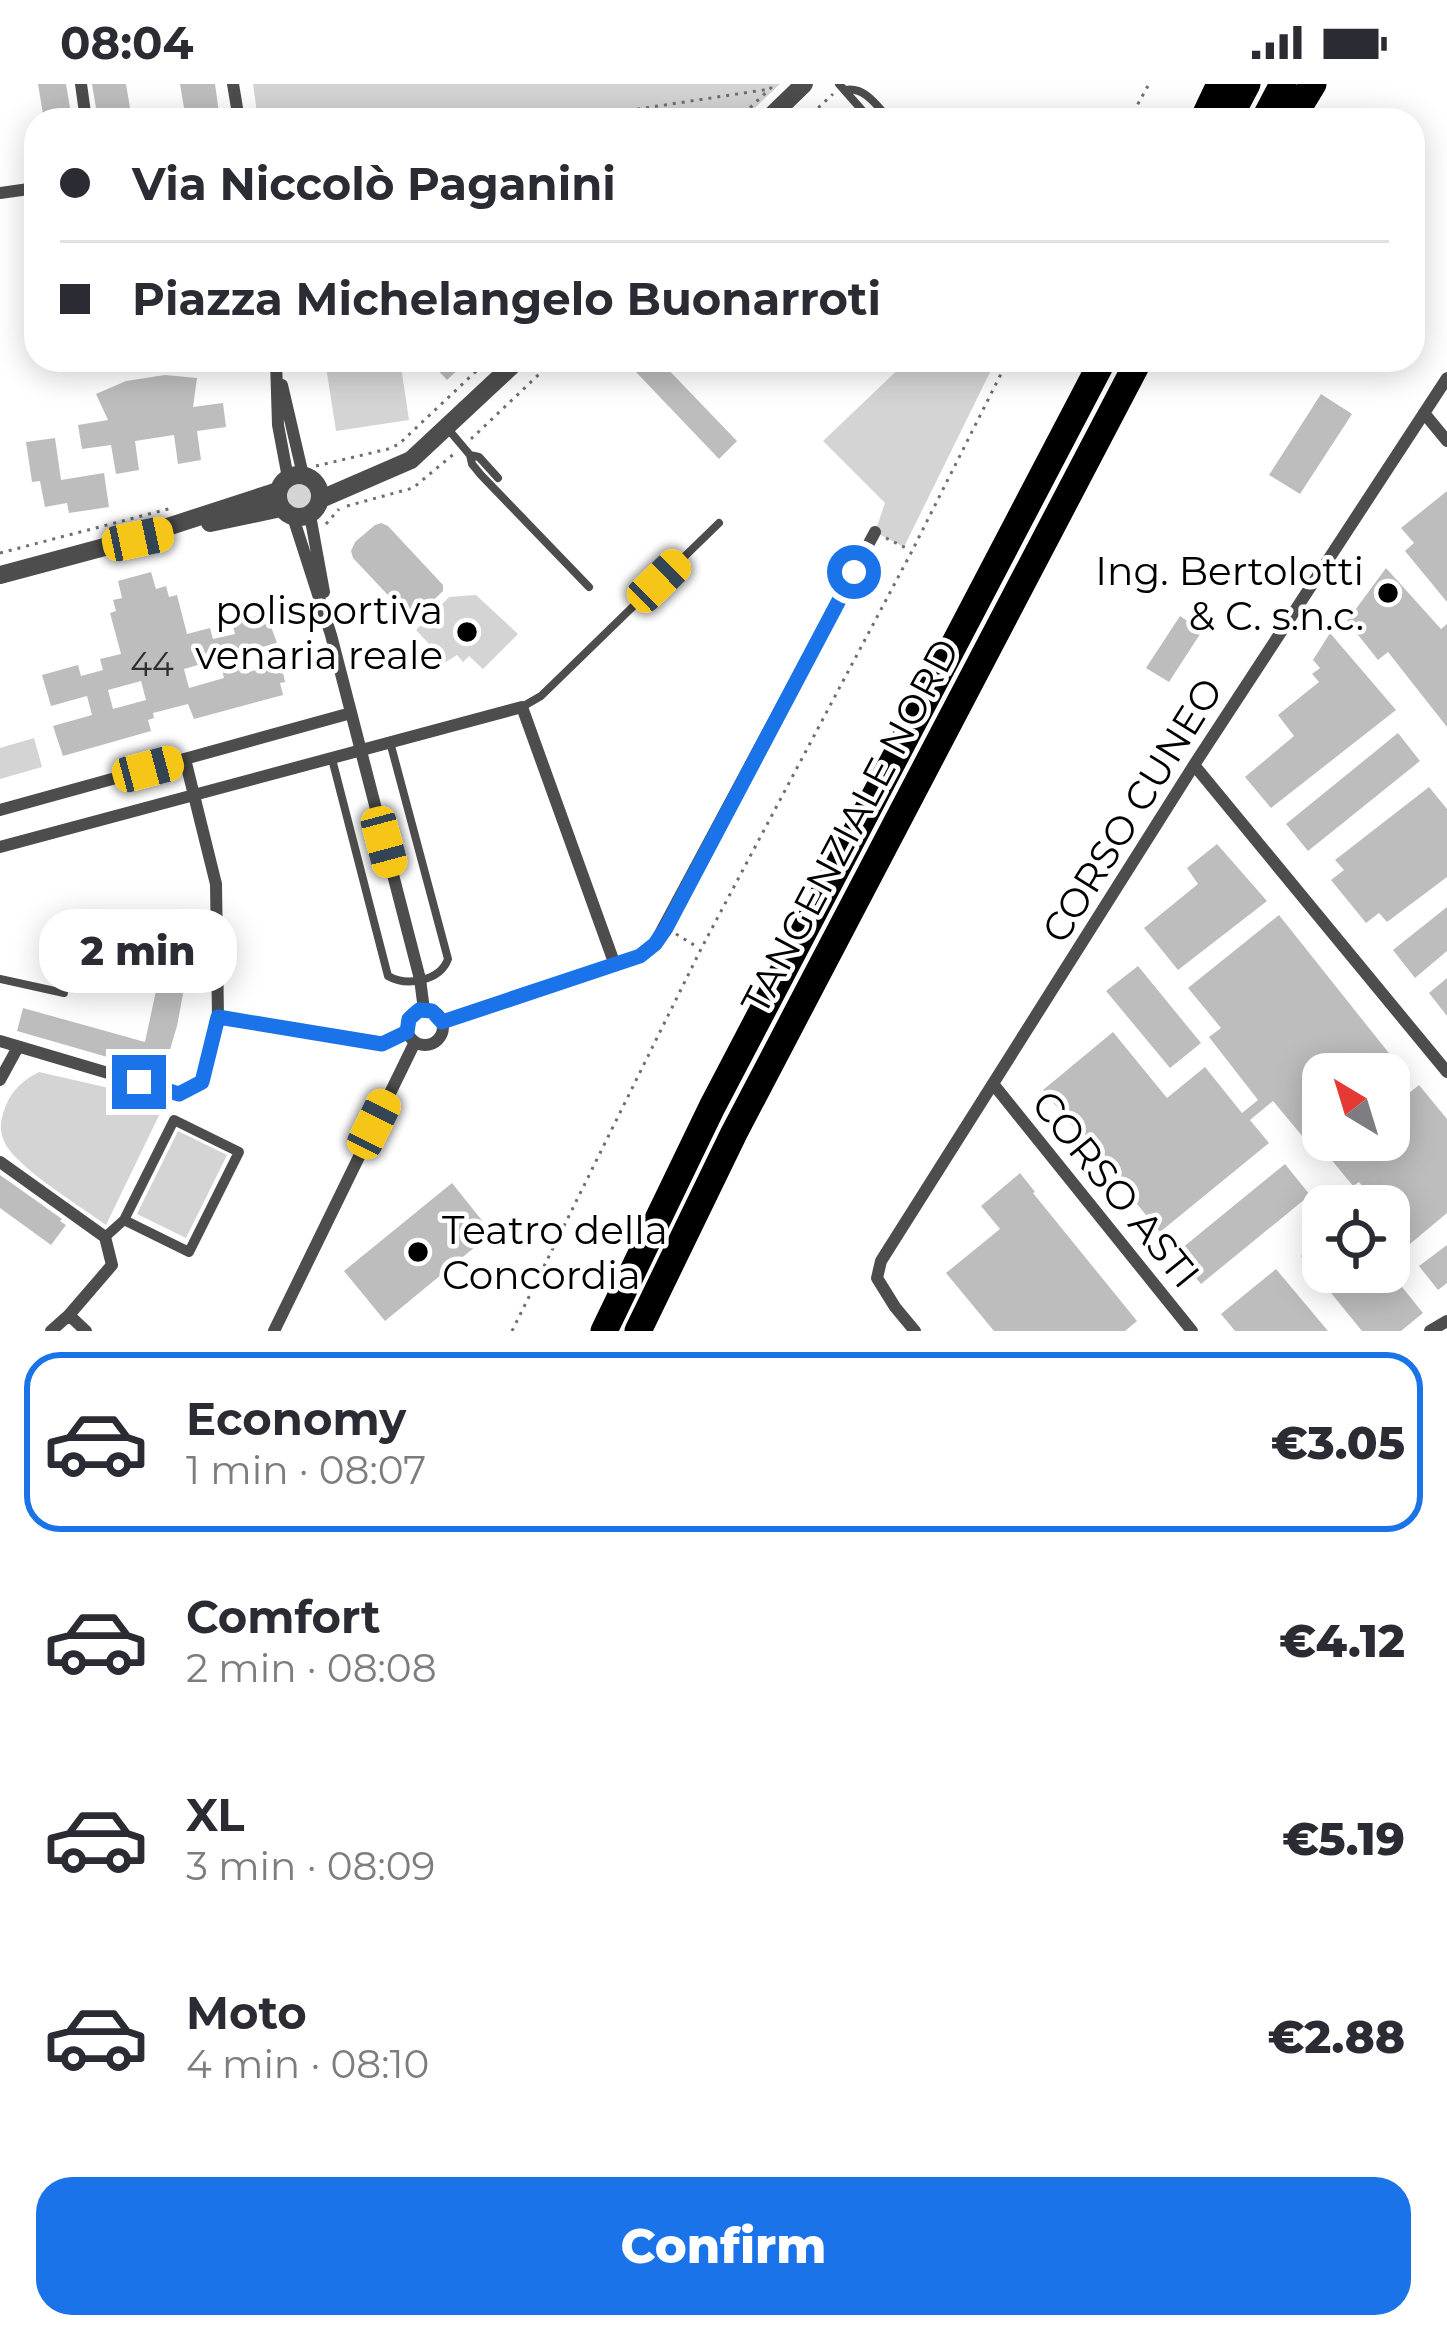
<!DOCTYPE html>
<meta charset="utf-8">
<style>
body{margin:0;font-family:Montserrat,sans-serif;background:#f2f2f3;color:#2b2b33;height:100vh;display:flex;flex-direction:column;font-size:45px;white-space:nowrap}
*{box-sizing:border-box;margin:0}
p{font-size:39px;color:#7c7c81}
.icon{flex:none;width:66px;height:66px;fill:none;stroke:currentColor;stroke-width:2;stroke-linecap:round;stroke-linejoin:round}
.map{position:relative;height:1247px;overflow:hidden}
.details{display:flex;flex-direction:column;background:#fff;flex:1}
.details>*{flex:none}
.guide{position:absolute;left:24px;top:24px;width:1401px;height:264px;border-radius:36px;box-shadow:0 6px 30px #0003;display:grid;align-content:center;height:264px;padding:0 36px;background:#fff}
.needle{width:78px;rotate:322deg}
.controls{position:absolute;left:1302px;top:969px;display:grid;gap:24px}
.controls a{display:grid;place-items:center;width:108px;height:108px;border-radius:24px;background:#fff;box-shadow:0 6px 30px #0003;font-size:60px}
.end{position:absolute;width:54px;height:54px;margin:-27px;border:15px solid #1a73e8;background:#fff;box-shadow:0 0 0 6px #fff}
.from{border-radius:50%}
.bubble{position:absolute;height:84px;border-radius:36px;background:#fff;box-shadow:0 6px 30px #0003;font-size:39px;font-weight:800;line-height:84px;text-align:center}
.car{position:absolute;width:36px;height:72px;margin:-36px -18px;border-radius:15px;box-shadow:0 0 9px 3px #0007;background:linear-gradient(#f5c518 24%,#345 0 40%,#f5c518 0 76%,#345 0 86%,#f5c518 0)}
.guide b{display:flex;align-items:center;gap:42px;height:114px;font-size:45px}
.guide b+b{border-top:3px solid #e1e1e2}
.guide i{width:30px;height:30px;background:#2b2b33}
ul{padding:21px 0 0;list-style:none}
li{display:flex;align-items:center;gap:36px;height:180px;margin:0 24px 18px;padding:0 12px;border:6px solid transparent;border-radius:36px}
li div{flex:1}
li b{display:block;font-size:45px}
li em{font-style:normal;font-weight:800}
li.selected{border-color:#1a73e8}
li>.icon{width:108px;height:108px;stroke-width:1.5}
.button{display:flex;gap:24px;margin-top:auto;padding:24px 36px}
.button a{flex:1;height:138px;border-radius:36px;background:#1a73e8;color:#fff;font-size:48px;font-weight:800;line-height:138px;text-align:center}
.status{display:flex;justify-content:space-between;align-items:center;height:84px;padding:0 60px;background:#fff;direction:ltr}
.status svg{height:33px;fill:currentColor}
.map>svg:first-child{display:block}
</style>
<div class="status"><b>08:04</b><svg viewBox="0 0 49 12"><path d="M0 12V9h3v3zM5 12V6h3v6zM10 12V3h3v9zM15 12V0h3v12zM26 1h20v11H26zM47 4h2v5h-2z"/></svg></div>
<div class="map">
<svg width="1447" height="1247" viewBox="0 0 1447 1247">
<rect width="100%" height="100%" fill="#fff"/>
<path fill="#d4d4d4" d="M253,0H780L742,36H258Z
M325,276H400L409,336L336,347Z
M908,276H996L904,463L875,448L885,419L823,357Z
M286 412a14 14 0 1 1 28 0a14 14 0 1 1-28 0Z
M476,511L518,550L483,585L469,572L463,578L457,571L446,578L416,546L449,513Z
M34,654L42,683L0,695V664Z
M39,988L166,1017L106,1141C83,1124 13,1081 4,1057C0,1048 0,1039 3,1030C9,1009 20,998 39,988Z
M178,1047L227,1071L186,1154L137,1130Z"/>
<path fill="#bdbdbd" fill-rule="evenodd" d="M38,0H66L72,36H44Z
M92,0H126L132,36H98Z
M180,0H215L220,36H186Z
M428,276H468L447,296Z
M646,276H659L737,357L719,375L635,287Z
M165,291L197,294L193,323L223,319L226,343L197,347L201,376L178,380L174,351L135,357L139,386L116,390L111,361L82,365L78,341L108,336L96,310L126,297Z
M1321,310L1352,330L1300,410L1269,391Z
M55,354L61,396L104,389L109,423L69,429L67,419L45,423L40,397L32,398L26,358Z
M1447,407V518L1405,467L1414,459L1401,444Z
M381,439L388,442L443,501V507L418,531L408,530L402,526L353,474L351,467L355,458L375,441Z
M1386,484L1441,545L1447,540V643L1388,568L1378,576L1347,537Z
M151,488L156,505L166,502L169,513L177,511L187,550L210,544L213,555L235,550L232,539L266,529L277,559L240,569L245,589L281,579L285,598L280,599L283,611L194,635L188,620L153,629L154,634L148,636L151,647L63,672L53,642L92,631L87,612L51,622L42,591L78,581L81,592L103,586L100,575L121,570L110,529L116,527L113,516L122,514L118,497ZM219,575L224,594L189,604L184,585ZM141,597L146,616L113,625L108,606Z
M1180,532L1202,547L1169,598L1146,584Z
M1330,549L1396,626L1271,724L1245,693L1294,652L1278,631L1319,598L1312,590L1320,584L1313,576Z
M1398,649L1420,677L1308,767L1286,740Z
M1429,703L1447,725V793L1387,838L1379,829L1366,839L1331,796L1344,786L1335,776Z
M1217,760L1267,817L1178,886L1144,844L1198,800L1187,784Z
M1447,823V867L1415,894L1393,866Z
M1279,831L1400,983L1392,990H1323V1046L1308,1059L1273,1017L1250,1036L1269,1059L1160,1148L1043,1006L1113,948L1167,1014L1205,983L1242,1029L1258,1016L1209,953L1221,944L1188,904Z
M185,843L186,869L183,910L177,942L163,989L17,947L23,924L145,958L160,888V844Z
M1138,882L1201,959L1170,984L1106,907Z
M1447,894V932L1429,909Z
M1419,1001L1447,1035V1129L1410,1160L1389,1135V1122H1378L1359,1098L1353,1102L1330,1074L1352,1056H1389V1025Z
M1285,1080L1310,1111L1201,1200L1176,1169Z
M1020,1089L1035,1108L1033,1109L1137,1237L1125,1247H994L946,1189L1000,1145L981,1122Z
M0,1091L62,1135L60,1137L66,1141L51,1161L0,1124Z
M452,1099L492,1149L385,1237L344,1187Z
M1323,1154V1188H1390L1423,1229L1401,1247H1362L1301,1172Z
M1447,1161V1199L1438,1206L1419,1182Z
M1276,1185L1328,1247H1235L1221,1230Z"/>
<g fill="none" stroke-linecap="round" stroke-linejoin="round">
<path stroke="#6f6f6f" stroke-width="3" stroke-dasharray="3 6" stroke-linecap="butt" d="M566,36L770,5
M737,36L775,0
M805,36L833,10
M1129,36L1149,0
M471,355L554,276
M316,382L388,365L399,360L488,276
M347,422L413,404L455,369
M326,440L339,425
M886,454L910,466
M0,469L172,424
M676,850L699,864
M512,1247L701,865L912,467L1008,276"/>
<path stroke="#4d4d4d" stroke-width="8" d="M839,0L868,33
M845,6C865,2 877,22 890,36
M448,345L470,371L472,380L481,391L589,503
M470,371L479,373L498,394
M522,623L541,612L719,439
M332,675L388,892C407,903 440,897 448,875L390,658
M0,895L64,909"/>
<path stroke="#4d4d4d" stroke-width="10" d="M105,1153L124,1136L174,1036L239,1068L189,1168L124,1136"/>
<path stroke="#4d4d4d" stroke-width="12" d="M81,0L86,36
M233,0L239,36
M0,109L36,104
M276,276L278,341L288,394
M282,301L303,391
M1424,329L1447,357
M310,431L324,508
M293,433L331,551L420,895L424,926
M1194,681L1447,988
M0,726L351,629
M0,763L522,623L615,881
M407 943a18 18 0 1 1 36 0a18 18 0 1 1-36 0Z
M218,933L383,960L407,948
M442,938L615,881L640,872L655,859L875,448
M0,957L179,1010L202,997L218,933L216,800L185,675
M0,996L18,963
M994,1001L1192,1247
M0,1078L105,1153L112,1181L69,1231L51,1247
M69,1231L86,1247
M274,1247L415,958
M915,1247L895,1223L877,1194L881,1177L1194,681L1447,294
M1430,1247L1447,1237"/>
<path stroke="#4d4d4d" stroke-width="18" d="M767,36L804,0
M278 412a21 21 0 1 1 42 0a21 21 0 1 1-42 0Z
M321,415L411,376L518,276
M210,439L281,424
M0,491L112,461L278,407"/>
<path stroke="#000" stroke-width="27" d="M1203,36L1220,0
M1228,36L1247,0
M1264,36L1283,0
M1291,36L1313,0
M604,1247L712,1023L1103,276
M638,1247L734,1049L1139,276"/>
</g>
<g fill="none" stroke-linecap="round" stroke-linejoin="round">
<path stroke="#1a73e8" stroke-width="15" d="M139,998L179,1010L202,998L218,933L382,960L407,948L409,935L419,926L432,927L442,938L640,872L655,860L666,844L854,488"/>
</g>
<g fill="#000" stroke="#fff" stroke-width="4.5">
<circle cx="1388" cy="509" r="12"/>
<circle cx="467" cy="548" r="12"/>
<circle cx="418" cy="1168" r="12"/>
</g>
<g text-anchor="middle" stroke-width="9" stroke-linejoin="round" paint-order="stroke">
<g font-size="33" fill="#2f2f2f">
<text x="152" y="592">44</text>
</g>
<g font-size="39" fill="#000" stroke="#fff" text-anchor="end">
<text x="1364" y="501">Ing. Bertolotti<tspan x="1364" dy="45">&amp; C. s.n.c.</tspan></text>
<text x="443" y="540">polisportiva<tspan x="443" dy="45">venaria reale</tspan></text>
<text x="442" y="1160" text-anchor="start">Teatro della<tspan x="442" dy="45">Concordia</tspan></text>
</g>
<g font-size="39" fill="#000" stroke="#fff">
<text transform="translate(1132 726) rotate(-58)" y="14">CORSO CUNEO</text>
<text transform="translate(850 742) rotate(-62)" y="14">TANGENZIALE NORD</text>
<text transform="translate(1116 1105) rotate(51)" y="14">CORSO ASTI</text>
</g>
</g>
</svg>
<div class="controls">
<a><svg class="needle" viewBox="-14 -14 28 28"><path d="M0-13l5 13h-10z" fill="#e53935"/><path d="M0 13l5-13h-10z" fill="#7c7c81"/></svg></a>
<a><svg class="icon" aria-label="locate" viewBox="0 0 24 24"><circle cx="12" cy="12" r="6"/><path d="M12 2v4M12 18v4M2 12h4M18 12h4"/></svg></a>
</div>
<i class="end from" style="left:854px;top:488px"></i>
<i class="end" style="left:139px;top:998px"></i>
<div class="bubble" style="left:39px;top:825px;width:198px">2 min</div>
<i class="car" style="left:138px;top:455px;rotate:78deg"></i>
<i class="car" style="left:659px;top:497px;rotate:46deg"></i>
<i class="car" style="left:148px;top:685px;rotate:75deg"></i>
<i class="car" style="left:384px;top:758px;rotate:165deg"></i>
<i class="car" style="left:374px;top:1040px;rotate:26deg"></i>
<div class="guide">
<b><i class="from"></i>Via Niccolò Paganini</b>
<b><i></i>Piazza Michelangelo Buonarroti</b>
</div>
</div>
<section class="details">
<ul>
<li class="selected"><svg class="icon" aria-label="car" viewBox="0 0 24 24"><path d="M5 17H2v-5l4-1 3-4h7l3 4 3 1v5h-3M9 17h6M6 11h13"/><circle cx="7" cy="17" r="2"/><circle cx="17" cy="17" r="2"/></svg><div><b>Economy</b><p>1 min · 08:07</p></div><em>€3.05</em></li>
<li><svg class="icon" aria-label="car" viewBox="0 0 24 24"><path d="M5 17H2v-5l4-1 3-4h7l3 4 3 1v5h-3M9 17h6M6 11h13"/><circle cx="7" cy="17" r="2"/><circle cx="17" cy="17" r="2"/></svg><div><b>Comfort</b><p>2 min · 08:08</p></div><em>€4.12</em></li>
<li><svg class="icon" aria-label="car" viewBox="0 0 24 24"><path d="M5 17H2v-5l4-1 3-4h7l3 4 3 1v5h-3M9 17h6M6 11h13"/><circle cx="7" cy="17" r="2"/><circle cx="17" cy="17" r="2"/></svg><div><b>XL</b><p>3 min · 08:09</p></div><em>€5.19</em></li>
<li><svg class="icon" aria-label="car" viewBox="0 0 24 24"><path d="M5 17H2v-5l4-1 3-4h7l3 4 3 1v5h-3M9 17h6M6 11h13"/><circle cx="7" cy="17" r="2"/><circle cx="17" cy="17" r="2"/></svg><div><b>Moto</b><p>4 min · 08:10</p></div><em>€2.88</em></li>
</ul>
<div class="button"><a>Confirm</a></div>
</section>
